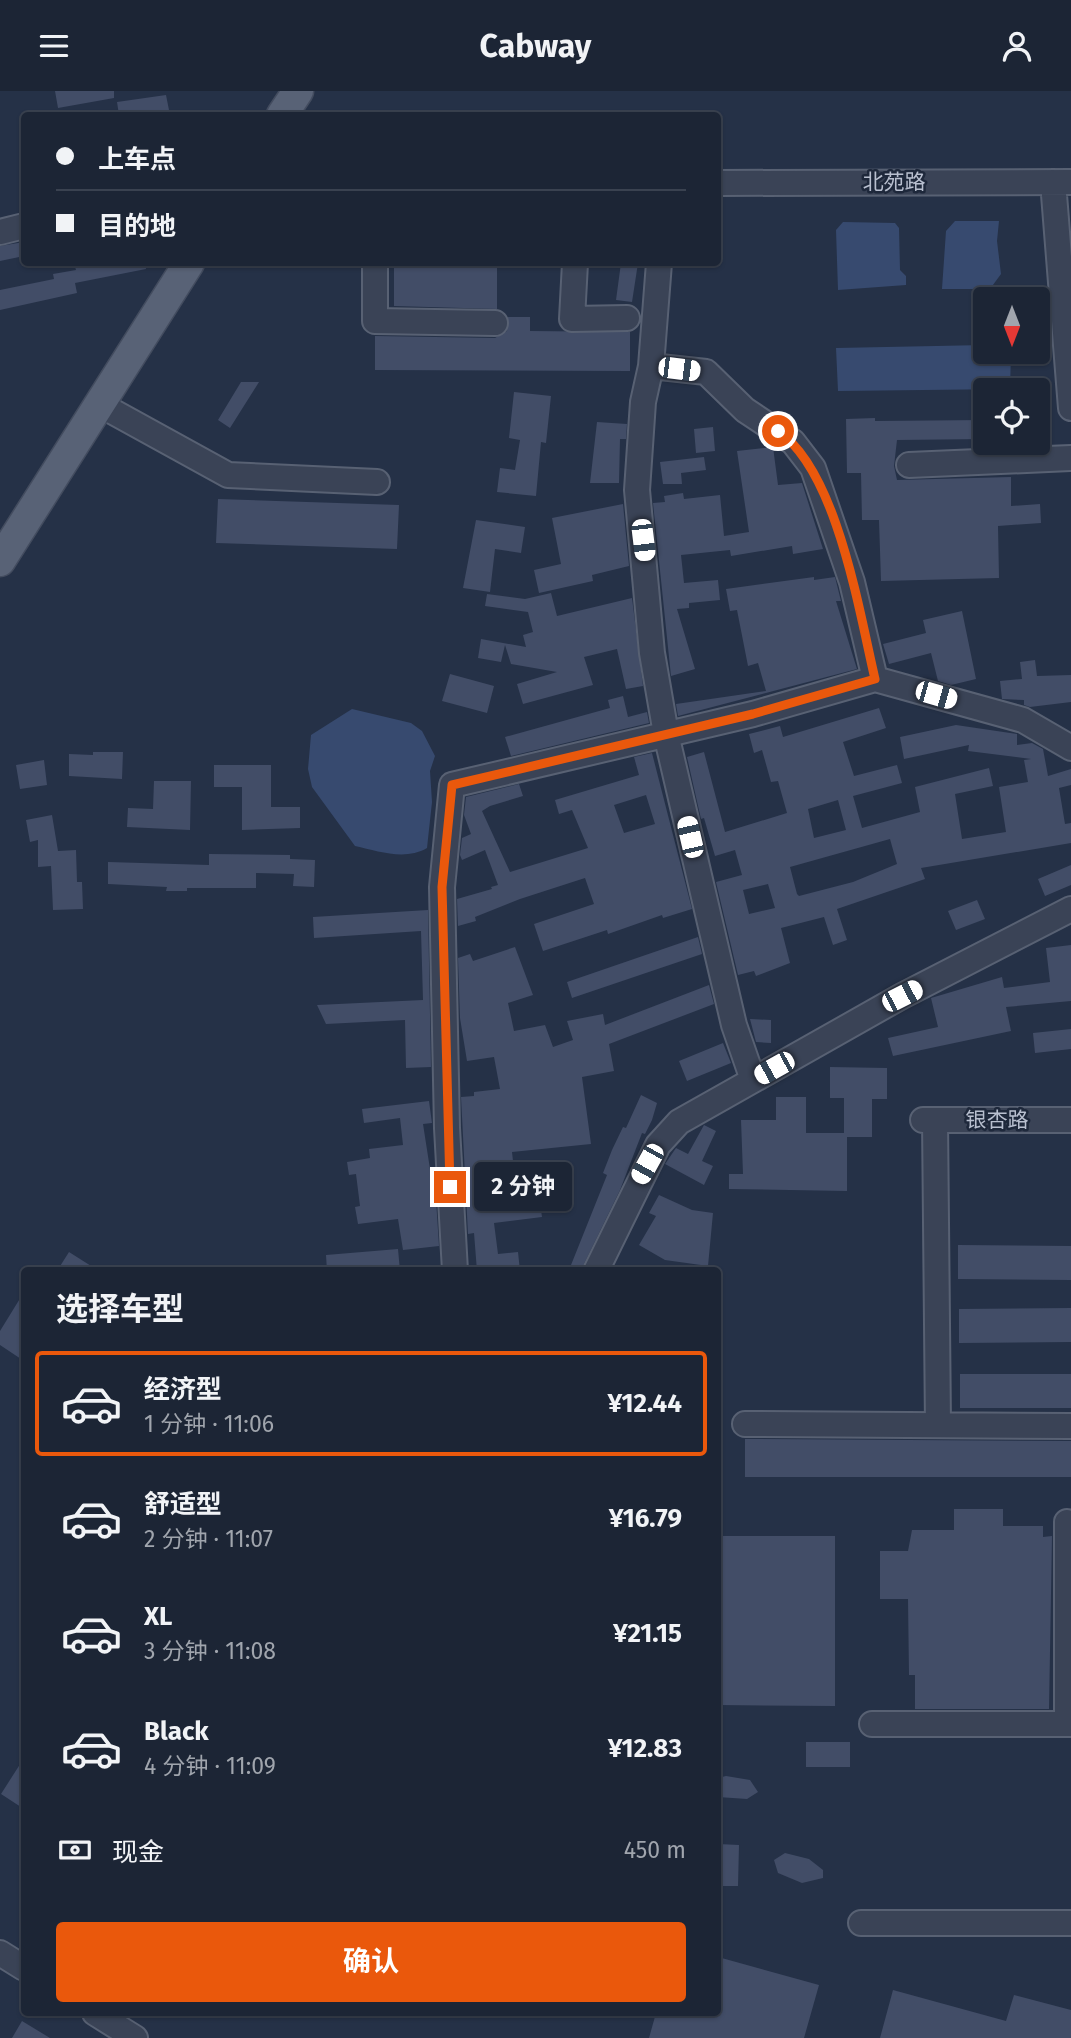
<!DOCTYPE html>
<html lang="zh">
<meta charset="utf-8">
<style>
body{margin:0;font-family:"Fira Sans","Noto Sans SC",sans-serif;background:#252d3d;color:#f1f3f6;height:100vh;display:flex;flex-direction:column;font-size:26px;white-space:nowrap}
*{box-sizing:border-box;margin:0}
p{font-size:23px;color:#a0a5ad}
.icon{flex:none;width:38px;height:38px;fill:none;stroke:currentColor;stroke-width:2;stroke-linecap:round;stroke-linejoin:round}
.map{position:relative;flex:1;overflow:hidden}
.panel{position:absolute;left:21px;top:1176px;width:700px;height:749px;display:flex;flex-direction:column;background:#1c2535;border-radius:7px;box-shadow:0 2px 5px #0004,0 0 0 2px #3a4250}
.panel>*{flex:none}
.hud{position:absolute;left:21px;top:21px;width:700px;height:154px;border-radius:7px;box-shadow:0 2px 5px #0004,0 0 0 2px #3a4250;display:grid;align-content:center;height:154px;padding:0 35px;background:#1c2535}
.needle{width:46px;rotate:180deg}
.tools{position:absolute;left:973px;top:196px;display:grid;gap:14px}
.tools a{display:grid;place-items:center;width:77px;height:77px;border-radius:7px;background:#1c2535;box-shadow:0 2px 5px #0004,0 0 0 2px #3a4250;font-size:35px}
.end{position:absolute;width:32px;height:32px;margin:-16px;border:9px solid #ea580c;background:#fff;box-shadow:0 0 0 4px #fff}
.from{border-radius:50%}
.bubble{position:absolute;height:49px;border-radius:7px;background:#1c2535;box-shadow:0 2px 5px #0004,0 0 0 2px #3a4250;font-size:23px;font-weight:700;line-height:49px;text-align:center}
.car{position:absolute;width:21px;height:42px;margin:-21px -10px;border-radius:9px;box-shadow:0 0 5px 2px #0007;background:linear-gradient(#fff 24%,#345 0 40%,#fff 0 76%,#345 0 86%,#fff 0)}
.hud b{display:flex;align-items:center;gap:24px;height:66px;font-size:26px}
.hud b+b{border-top:2px solid #3a4250}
.hud i{width:18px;height:18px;background:#f1f3f6}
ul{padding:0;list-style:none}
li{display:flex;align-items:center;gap:21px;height:105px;margin:0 14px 10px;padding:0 21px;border:4px solid transparent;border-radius:7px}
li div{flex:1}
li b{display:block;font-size:26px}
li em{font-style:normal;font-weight:700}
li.on{border-color:#ea580c}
li>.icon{width:63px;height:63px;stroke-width:1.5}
h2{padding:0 35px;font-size:32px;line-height:84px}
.pay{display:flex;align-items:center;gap:18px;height:77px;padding:0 35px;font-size:26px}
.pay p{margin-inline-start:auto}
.button{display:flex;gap:14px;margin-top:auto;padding:14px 35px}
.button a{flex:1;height:80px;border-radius:7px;background:#ea580c;color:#fff;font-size:28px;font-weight:700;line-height:80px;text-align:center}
header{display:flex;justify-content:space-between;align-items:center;height:91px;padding:0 35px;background:#1c2535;font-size:32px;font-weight:700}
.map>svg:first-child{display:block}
</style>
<header><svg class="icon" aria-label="menu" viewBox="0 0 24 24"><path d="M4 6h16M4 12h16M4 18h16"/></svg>Cabway<svg class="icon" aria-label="person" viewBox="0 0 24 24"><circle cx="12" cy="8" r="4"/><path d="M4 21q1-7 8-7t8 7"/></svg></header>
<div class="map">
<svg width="1071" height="1947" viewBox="0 0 1071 1947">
<rect width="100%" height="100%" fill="#253147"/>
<path fill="#374a6f" d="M955,130H999L997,150L1001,183L990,198H942L946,140Z
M843,131L895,132L899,137L900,179L906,185V194L838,199L836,139Z
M985,254V261H1011L1010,298L838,300L836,257Z
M352,618L411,632L422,640L435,665L430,680L432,711L427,757C405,770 378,760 355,755L312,696L308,678L311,644Z"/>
<path fill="#424d67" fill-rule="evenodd" d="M55,0H114V7L58,17Z
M166,4L170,24H119L117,11Z
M24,151V165L0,170V155Z
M74,172H145L146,178L75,192L77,202L0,219V199L54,188L53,183L76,179Z
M394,172H497V218L394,215Z
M621,172H638L632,211L616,209Z
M508,226H530V240L630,241V280L375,279V245L495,247L507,240Z
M241,291H259L230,337L218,329Z
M514,301L551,305L546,352L541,351L536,405L497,401L500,377L515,379L520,349L509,347Z
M875,327V330L985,329V348L897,349L894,375L897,389L1011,386V415L1040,413L1041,432L998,435L999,487L881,490L879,429H862L861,382H847L846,328Z
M597,331L627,333L626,348H620L619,392H590Z
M713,336L715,360L696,362L694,338Z
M773,356L778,394L802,392L823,458L793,463L792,455L731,465L730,459L681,464L684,492L718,489L720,509L689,512V517L677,518L695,578L671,585L653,412L665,411L664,405L683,402L684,408L720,404L724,445L749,441L737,360Z
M704,366L706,379L681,382L682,393H663L660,371Z
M218,408L399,414L397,458L216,452Z
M623,413L629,475L592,484L593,490L539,502L534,479L561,473L552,427Z
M476,429L525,436L521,462L495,458L490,501L463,497Z
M814,486V489L835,486L841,510H836L857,578L678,625L676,613L766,600L758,572L748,575L737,519L730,520L726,498Z
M551,502L557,525L632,507L643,595L626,598L617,558L584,566L593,594L523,613L517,593L557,581L511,573L505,554L501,571L478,567L481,548L526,556L523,544L533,541L528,521L485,515L487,503L525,508Z
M962,520L976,588L951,594L938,590L931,562L889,573L883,553L926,542L923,529Z
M1035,569L1037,585L1071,584V611L1030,616L1024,614V609L1002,608L1000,590L1022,588L1020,571Z
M450,583L494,595L487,622L442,610Z
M623,605L628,626L647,621L649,632L511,665L505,646L610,617L608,609Z
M879,617L886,637L843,651L854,685L897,674L902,692L853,705L862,737L920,721L915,696L989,677L993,695L955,703L962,748L1006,741L999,696L1028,691L1024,669L1031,668L968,660L969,654L904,668L900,646L956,634L1017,643V654L1032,652L1043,658L1048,685L1071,678V694L1059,697L1065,733L1071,732V752L921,777L925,788L837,818L847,849L833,854L824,826L781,837L790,872L756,885L754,880L738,884L716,791L742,784L735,759L715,765L704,727L701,728L687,666L704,661L725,741L787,722L778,690L771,691L762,659L754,662L749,643L780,635L783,646ZM838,709L846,739L814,747L808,718ZM890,748L897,773L853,791L799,805L797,803L790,776ZM768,793L775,817L749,823L743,799Z
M93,661H123L122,688L69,685V663L93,664Z
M652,662L692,818L663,827L662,824L608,843L607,839L543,860L534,833L594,813L585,787L520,808L475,826L476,830L458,835L457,808L492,798L491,796L498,794L485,759L462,769L460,764L462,747L471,743L464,724L466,706L519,693L523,705L490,715L482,720L510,781L588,757L572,719L559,723L555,709L639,684L634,666ZM646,704L655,733L624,742L614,714Z
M44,669L47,694L20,698L16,674Z
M214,674H271V716H300V737L242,739V696H214Z
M154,690H191L190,739L127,736L128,717L153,718Z
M52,724L58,760L76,759L77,791H82L83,818L53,819L51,775L38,776V749L30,751L26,729Z
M209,763L290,764V768L315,769L314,796L293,795L294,783L256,782V797H187V800H166L167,796L108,793V771L209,774Z
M1071,774V794L1045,805L1038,788Z
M977,809L985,828L956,839L948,820Z
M428,819L431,976L406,977L405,929L326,933L317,914L423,909L421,840L314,847L313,826Z
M698,846L702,863L572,907L567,891Z
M1071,854V910L1006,916L1011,940L893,965L888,947L938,936L931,907L1002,886L1004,897L1050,891L1046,857Z
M515,856L533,904L508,912L514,940L545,934L553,956L573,949L567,930L603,923L605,934L709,894L714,913L609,953L614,980L582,986L591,1053L512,1061L515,1088L565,1082L567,1102L539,1105L542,1126L494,1132L498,1163L518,1161L520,1180H477L474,1142L468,1143L461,1006L474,1005V1001L500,998L494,966L467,970L460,927L458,867L470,863L473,870Z
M750,928L771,929V952L756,951Z
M1071,938V958L1035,962L1033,942Z
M723,952L731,972L687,990L679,970Z
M830,976L887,977V1008H872V1046H847V1100L729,1098V1083H743L741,1029H776V1006H806V1042H844V1007H830Z
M641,1004L657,1012L652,1029L645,1043L642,1042L620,1099L581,1179L571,1174L607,1084L603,1082L612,1059L623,1036L626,1037Z
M429,1010L432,1032L423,1033L430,1078L434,1077L439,1155L403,1159L398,1128L358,1133L355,1116L360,1115L356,1083L349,1084L347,1071L370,1067L369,1058L403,1054L400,1027L364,1032L362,1018Z
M704,1034L716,1040L702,1070L713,1075L704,1094L665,1073L676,1057L688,1063Z
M659,1104L692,1119L713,1122L708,1175L665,1169L639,1154L656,1125L649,1122Z
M958,1154L1071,1155V1189L958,1188Z
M398,1158L400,1180H327L326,1164Z
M69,1161L99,1180H57Z
M24,1201V1270L0,1254V1240Z
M1071,1217V1251L959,1252V1218Z
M960,1283H1071V1317H960Z
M745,1348L1071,1350V1386H745Z
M954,1418H1003V1435H1043V1446L1052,1445L1049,1618H915V1584H909L908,1508H880V1460H908L912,1439H954Z
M718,1445H835V1615L718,1614Z
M806,1651H850V1676H806Z
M24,1667V1718L1,1703Z
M726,1685L750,1689L758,1701L747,1708L718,1706V1687Z
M718,1753L739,1754L738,1795H718Z
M785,1762L809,1768L823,1779V1787L802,1792L778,1782L774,1769Z
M718,1866L819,1894L804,1947H649L656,1922H718Z
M893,1899L1006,1930L1014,1904L1071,1919V1947H880Z
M22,1930L50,1947H12Z"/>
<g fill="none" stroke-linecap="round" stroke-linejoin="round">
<defs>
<path id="minor" d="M1053,91L1071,317
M718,92L1071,91
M0,141L24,135
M375,172V230L495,232
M575,172L572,228L627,227
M659,172L651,275L706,281L745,319L793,351L813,377L852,491L875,588L1023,629L1071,657
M651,275L643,311L637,399L652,562L666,643L708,823L734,934L753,989
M99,313L228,384L377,391
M909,374L1071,367
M923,1029H1071
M935,1029L938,1334
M455,1180L447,1037L442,796L452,694L753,623L875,588
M596,1180L658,1054L679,1031L902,905L1071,818
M745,1333L1071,1335
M1067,1431V1633
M872,1633H1071
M861,1832H1071
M0,1862L24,1877
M95,1922L135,1947"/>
<path id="major" d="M282,24L298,0
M0,470L189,172"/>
</defs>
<use href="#minor" stroke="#586173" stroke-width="28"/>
<use href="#major" stroke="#434c5f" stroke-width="33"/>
<use href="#minor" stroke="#3a4356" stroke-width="24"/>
<use href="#major" stroke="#586276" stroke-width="30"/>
</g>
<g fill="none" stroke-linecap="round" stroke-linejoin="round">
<path stroke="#ea580c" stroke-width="9" d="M450,1096L442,796L452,694L753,623L875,588C859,520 837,380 778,340"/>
</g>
<g text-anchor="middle" stroke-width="5" stroke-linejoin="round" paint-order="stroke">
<g font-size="21" fill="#b8bfcf" stroke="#1e283b">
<text x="894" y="98">北苑路</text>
<text x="997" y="1036">银杏路</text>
</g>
</g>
</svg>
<div class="tools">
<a><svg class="needle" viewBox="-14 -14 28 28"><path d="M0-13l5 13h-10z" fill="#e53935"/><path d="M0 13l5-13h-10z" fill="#a0a5ad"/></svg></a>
<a><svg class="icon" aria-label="locate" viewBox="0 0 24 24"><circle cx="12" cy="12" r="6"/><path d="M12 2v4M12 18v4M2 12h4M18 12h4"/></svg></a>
</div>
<i class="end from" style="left:778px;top:340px"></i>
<i class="end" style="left:450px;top:1096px"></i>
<div class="bubble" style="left:474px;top:1071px;width:98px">2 分钟</div>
<i class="car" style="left:679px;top:278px;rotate:97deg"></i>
<i class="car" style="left:643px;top:449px;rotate:173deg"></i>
<i class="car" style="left:936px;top:604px;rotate:106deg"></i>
<i class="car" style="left:690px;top:746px;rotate:347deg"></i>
<i class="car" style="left:902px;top:905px;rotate:63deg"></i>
<i class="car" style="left:774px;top:977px;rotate:241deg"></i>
<i class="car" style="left:647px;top:1073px;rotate:209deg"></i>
<div class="hud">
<b><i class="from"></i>上车点</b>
<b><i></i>目的地</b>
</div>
<section class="panel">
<h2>选择车型</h2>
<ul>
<li class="on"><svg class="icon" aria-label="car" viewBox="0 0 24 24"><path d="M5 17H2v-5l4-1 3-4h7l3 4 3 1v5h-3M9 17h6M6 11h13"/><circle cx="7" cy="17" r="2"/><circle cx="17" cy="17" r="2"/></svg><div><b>经济型</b><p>1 分钟 · 11:06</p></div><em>¥12.44</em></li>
<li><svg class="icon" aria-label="car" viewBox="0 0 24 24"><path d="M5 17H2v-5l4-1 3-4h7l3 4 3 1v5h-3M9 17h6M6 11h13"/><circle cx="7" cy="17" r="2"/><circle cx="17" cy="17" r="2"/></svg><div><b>舒适型</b><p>2 分钟 · 11:07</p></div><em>¥16.79</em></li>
<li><svg class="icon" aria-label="car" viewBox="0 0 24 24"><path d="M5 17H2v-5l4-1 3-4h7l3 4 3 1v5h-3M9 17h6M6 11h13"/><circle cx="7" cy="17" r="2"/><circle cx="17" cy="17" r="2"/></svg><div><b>XL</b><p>3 分钟 · 11:08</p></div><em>¥21.15</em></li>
<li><svg class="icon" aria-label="car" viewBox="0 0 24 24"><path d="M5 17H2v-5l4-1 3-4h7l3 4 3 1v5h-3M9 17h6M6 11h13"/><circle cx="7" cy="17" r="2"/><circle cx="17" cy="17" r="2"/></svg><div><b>Black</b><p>4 分钟 · 11:09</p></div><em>¥12.83</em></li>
</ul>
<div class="pay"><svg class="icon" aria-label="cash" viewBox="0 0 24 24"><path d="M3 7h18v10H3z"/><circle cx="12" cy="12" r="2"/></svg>现金<p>450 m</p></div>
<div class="button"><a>确认</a></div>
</section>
</div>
